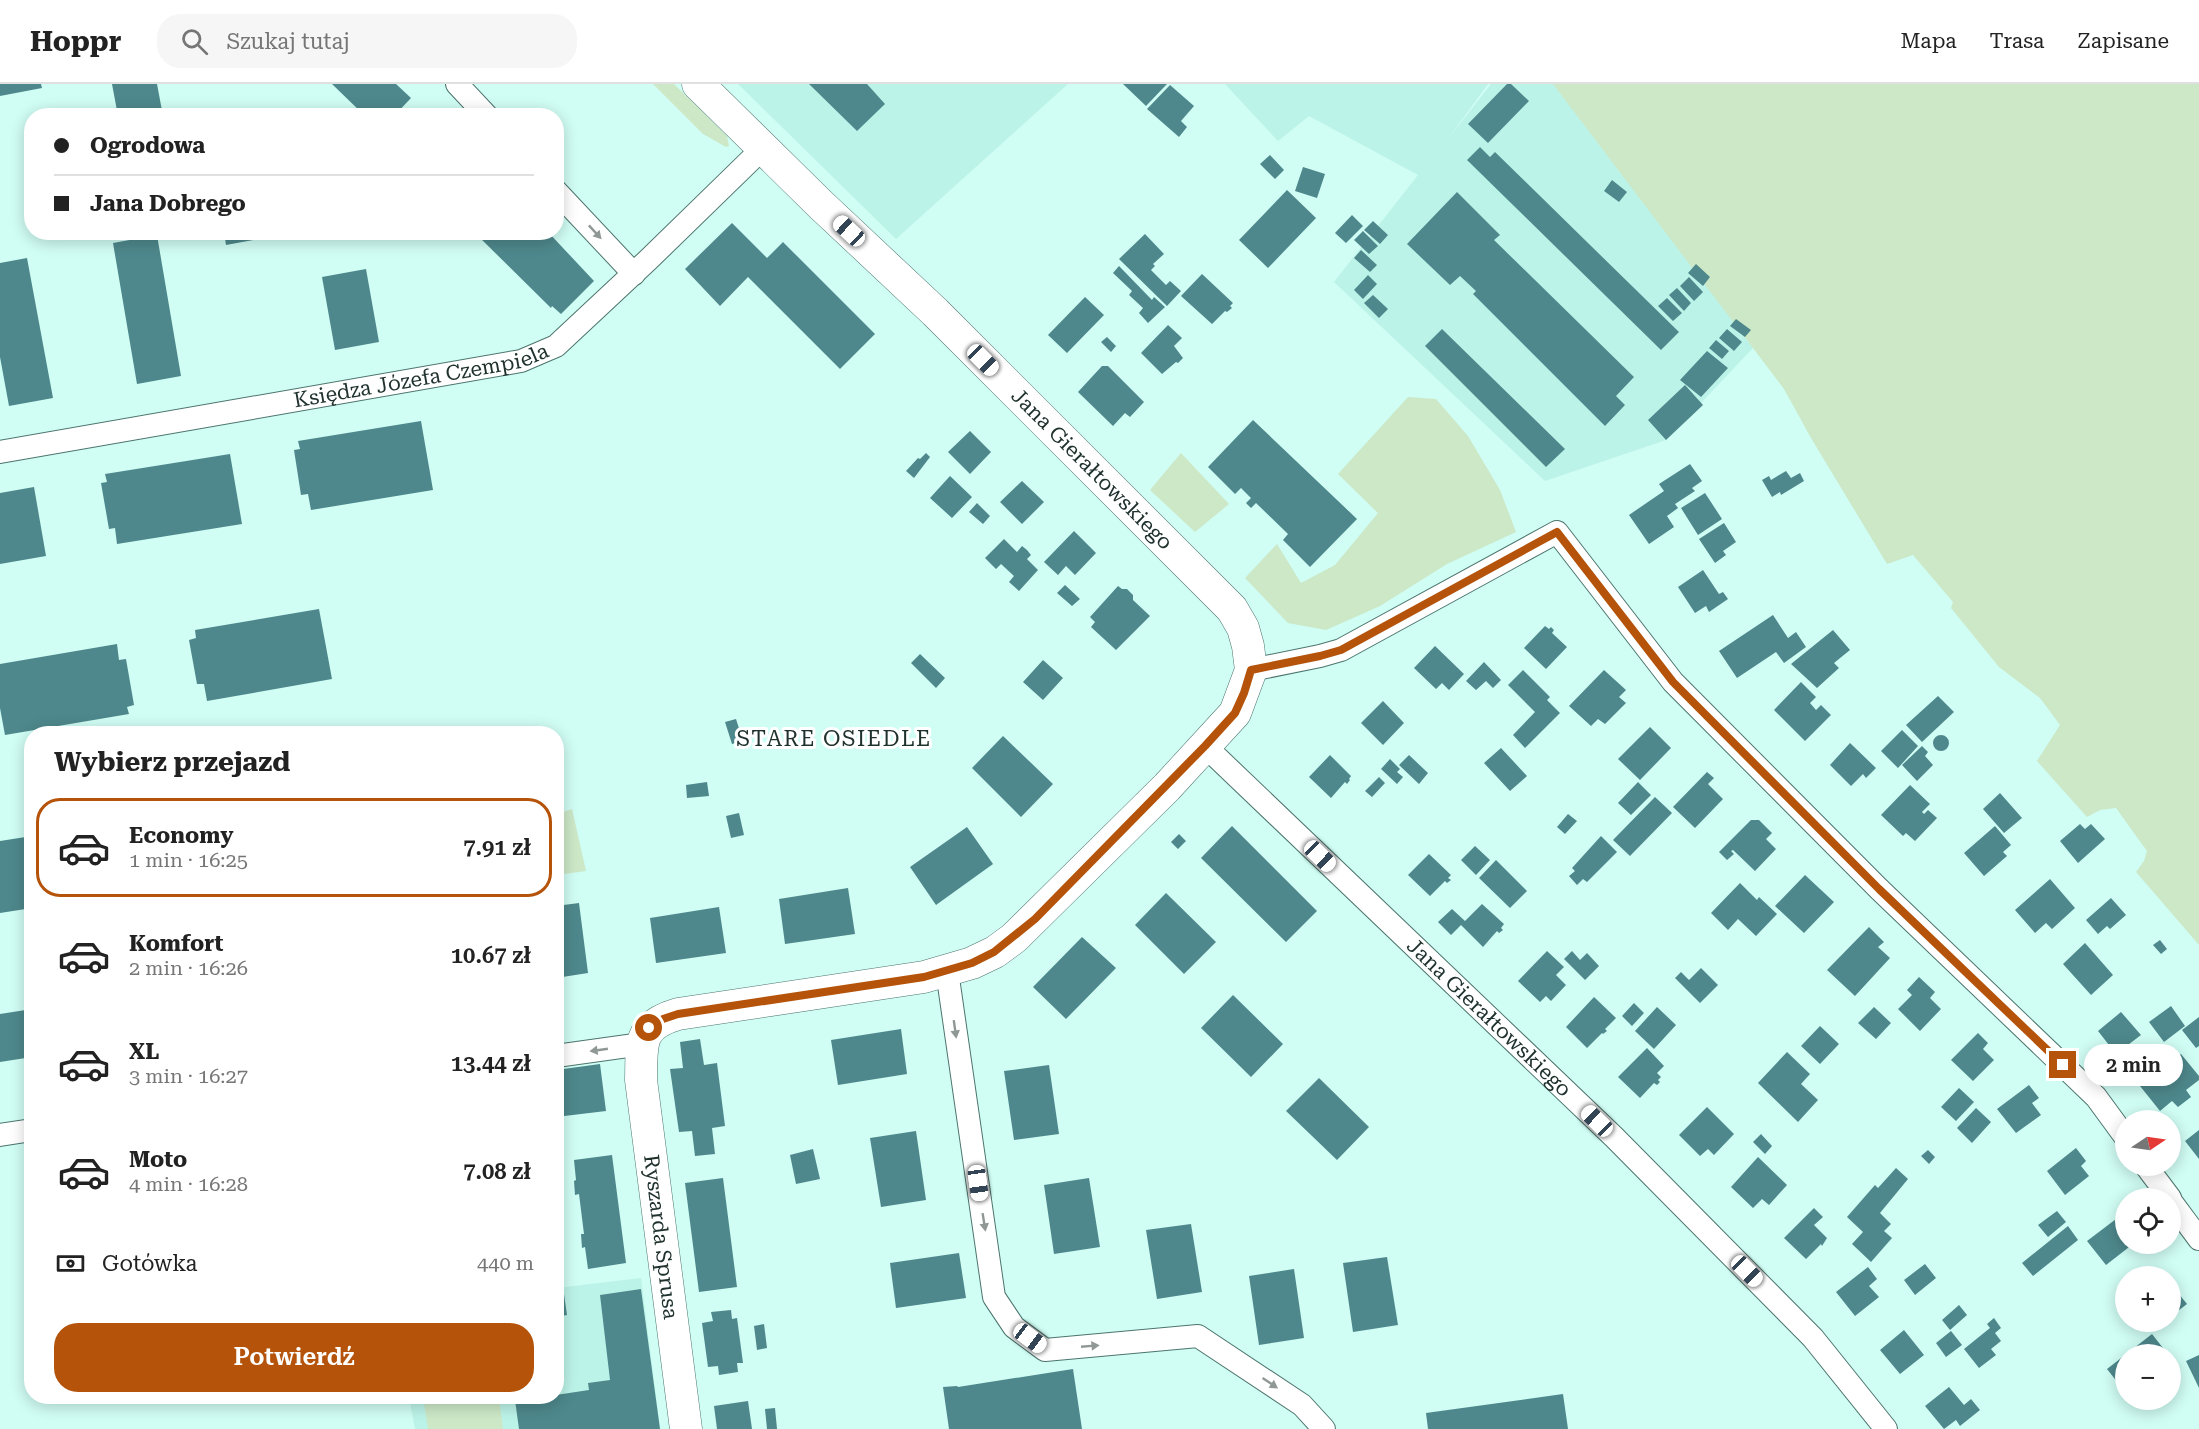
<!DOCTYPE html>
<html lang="pl">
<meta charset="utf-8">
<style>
body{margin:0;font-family:"Roboto Serif",serif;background:#f6f6f6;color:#222;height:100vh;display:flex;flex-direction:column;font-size:22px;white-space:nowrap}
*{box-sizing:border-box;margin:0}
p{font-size:20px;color:#767676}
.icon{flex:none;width:33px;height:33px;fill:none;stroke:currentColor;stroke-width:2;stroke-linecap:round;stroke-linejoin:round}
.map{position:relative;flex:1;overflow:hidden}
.panel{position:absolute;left:24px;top:642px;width:540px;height:678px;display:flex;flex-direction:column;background:#fff;border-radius:24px;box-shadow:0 3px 15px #0003}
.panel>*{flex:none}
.hud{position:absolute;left:24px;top:24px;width:540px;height:132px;border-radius:24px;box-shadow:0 3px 15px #0003;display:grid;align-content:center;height:132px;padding:0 30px;background:#fff}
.needle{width:39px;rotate:77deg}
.fabs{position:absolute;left:2115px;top:1026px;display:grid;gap:12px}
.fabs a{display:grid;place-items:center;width:66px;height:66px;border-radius:50%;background:#fff;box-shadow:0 3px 15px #0003;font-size:30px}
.end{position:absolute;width:27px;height:27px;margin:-14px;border:8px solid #b45309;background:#fff;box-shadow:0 0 0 3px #fff}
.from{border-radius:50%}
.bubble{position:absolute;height:42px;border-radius:21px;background:#fff;box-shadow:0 3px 15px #0003;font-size:20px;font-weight:600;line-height:42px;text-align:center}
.car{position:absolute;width:18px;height:36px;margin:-18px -9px;border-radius:8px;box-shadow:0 0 4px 2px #0007;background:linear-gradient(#fff 24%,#345 0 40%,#fff 0 76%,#345 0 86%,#fff 0)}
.hud b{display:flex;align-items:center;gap:21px;height:57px;font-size:22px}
.hud b+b{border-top:2px solid #e0e0e0}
.hud i{width:15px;height:15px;background:#222}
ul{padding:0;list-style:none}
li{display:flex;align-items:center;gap:18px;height:99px;margin:0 12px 9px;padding:0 18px;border:3px solid transparent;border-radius:24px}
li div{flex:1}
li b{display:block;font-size:22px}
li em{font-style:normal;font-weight:600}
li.selected{border-color:#b45309}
li>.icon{width:54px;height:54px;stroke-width:1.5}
h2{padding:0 30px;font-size:27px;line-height:72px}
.pay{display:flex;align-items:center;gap:15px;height:66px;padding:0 30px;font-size:22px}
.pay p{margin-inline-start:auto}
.button{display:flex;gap:12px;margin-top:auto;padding:12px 30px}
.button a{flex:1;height:69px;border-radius:24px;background:#b45309;color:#fff;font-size:24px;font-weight:600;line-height:69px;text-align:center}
header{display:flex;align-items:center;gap:36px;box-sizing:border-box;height:84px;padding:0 30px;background:#fff;border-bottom:2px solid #e0e0e0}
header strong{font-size:28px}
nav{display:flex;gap:33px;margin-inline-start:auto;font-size:21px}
.search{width:420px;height:54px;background:#f6f6f6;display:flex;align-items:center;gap:15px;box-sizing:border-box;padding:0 21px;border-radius:24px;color:#767676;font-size:22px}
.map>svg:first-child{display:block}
</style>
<header>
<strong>Hoppr</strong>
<div class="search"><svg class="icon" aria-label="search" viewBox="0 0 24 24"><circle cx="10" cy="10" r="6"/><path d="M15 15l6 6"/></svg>Szukaj tutaj</div>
<nav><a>Mapa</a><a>Trasa</a><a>Zapisane</a></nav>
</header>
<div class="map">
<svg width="2199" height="1345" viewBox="0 0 2199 1345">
<rect width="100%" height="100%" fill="#d0fdf4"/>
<path fill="#bcf3e8" d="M738,0H1068L896,155Z
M1225,0H1488L1448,55L1491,0H1557L1753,264L1666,356L1545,397L1334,198L1418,91L1309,32L1278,57Z
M641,1194L660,1345H415L409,1313L556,1312L557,1204Z"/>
<path fill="#cce8c7" d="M653,0H674L727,52L729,62L726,63L703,50Z
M1553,0H2199V861L2136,788L2144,777L2147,767L2116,724L2100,726L2087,733L2037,677L2060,641L2040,614L1999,583L1951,524L1953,518L1913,471L1887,480L1811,354L1784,305Z
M1408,313L1436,315L1468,352L1500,406L1516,448L1447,480L1380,522L1326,546L1288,539L1245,494L1277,460L1301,499L1335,481L1378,429L1338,390Z
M1181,369L1229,420L1195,448L1150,406Z
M572,725L586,787L557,791V730Z
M423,1313H499L503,1345H428Z"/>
<path fill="#4e888c" d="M0,0H41L42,4L0,12Z
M112,0H157L163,32H118Z
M332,0H396L411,14L394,32H365Z
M809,0H867L885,20L857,47Z
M1123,0H1167L1146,22Z
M1507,0H1511L1529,17L1488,59L1468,40Z
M1170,1L1194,22L1181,37L1187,43L1179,53L1147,25Z
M1480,63L1490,73L1495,68L1679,248L1661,266L1467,76Z
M1270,71L1284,86L1275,95L1260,80Z
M1303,83L1325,90L1317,114L1295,107Z
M1612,96L1627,108L1619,118L1604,107Z
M1287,106L1316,134L1268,184L1239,156Z
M1457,108L1500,151L1494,156L1634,293L1616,312L1625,321L1605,342L1473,210L1476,207L1460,192L1450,201L1407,160Z
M1352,131L1363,142L1346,159L1335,149Z
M1373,137L1388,151L1380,160L1364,146Z
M732,139L767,174L783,158L875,250L840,285L748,193L720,222L685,185Z
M1363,147L1378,162L1369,170L1354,156Z
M224,148H269L270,153L226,161Z
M474,148H548L594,197L561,230L552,222L551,224Z
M1145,150L1164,170L1153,180L1155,182L1151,186L1166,201L1170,197L1181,207L1167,222L1119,175Z
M157,151L181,292L137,300L113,159Z
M1361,166L1377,181L1370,188L1354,174Z
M27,174L53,314L9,322L0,273V179Z
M1696,180L1710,193L1703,202L1688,189Z
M1119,182L1152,216L1154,213L1165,223L1148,239L1139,229L1143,224L1129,211L1132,207L1113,189Z
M366,185L379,258L335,266L322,193Z
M1202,190L1233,219L1230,222L1232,224L1227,228L1225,227L1212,240L1181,212Z
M1368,191L1377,200L1363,215L1354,206Z
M1689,193L1703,208L1694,217L1680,202Z
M1677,204L1691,219L1684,227L1669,211Z
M1373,211L1388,225L1379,234L1364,219Z
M1085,213L1104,231L1067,269L1048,251Z
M1667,214L1682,229L1673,237L1658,222Z
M1736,235L1751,246L1745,253L1730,242Z
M1168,241L1182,254L1174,262L1183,274L1178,279L1176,278L1162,290L1141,269Z
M1442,245L1565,365L1546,383L1425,262Z
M1727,245L1742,258L1734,267L1719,254Z
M1107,253L1116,262L1111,268L1101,258Z
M1716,256L1729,267L1722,275L1709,264Z
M1707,267L1728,284L1701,313L1680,296Z
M1102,282H1108L1144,318L1130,333L1125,329L1113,342L1078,308Z
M1685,301L1703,321L1666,356L1648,336Z
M1253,336L1357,435L1310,483L1283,456L1288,450L1256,419L1251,424L1246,419L1251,414L1241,404L1235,410L1208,383Z
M421,337L433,406L311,426L308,410L301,411L294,366L300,365L298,357Z
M970,347L991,368L970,390L948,368Z
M926,369L930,373L914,394L906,387L918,374L920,375Z
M230,370L242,440L117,460L115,444L109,445L101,399L107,398L105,390Z
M1690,380L1702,397L1692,404L1695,407L1675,420L1678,424L1667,432L1674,443L1649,460L1629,431L1664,407L1659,400Z
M1786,387L1791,394L1800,389L1804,397L1781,411L1780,408L1772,413L1762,396L1769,392L1771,396Z
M950,392L972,413L952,434L930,414Z
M1022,397L1044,418L1022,440L1000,418Z
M34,403L46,472L0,480V409Z
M1705,409L1722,435L1698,451L1681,424Z
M977,419L990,432L983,440L969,428Z
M1724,439L1736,458L1723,467L1726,471L1715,479L1699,455Z
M1074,447L1096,469L1075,491L1066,482L1058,491L1044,478Z
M1004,455L1017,468L1022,462L1027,466L1031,471L1027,475L1038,486L1019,507L1009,498L1014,492L1001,480L996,485L985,474Z
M1703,486L1719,510L1723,508L1728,515L1709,528L1706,522L1695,529L1678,503Z
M1065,501L1080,515L1072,522L1057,509Z
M1118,502L1122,505H1127L1133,511V516L1150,532L1116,566L1091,543L1095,538L1090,533Z
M319,525L332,595L207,617L204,600H197L189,556L196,554L195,546Z
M1773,531L1788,554L1796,548L1806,563L1784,579L1776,568L1737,594L1719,567Z
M1545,542L1549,545L1551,543L1554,546L1552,549L1567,563L1546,585L1524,564Z
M1833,546L1850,566L1834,579L1839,584L1817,604L1791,580Z
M117,560L119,576L126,575L134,621L127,623L129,630L5,651L0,624V580Z
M1435,562L1464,590L1449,606L1442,599L1436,605L1414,584Z
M920,570L945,594L936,604L911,579Z
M1043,576L1063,594L1043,616L1023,598Z
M1484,578L1501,596L1493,604L1486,597L1476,606L1466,597Z
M1523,586L1550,613L1547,616L1560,629L1525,664L1513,651L1535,628L1508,601Z
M1604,586L1626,606L1619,613L1626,619L1605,640L1598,635L1591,642L1569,622Z
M1801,598L1816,613L1810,619L1816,626L1821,621L1831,631L1805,657L1774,626Z
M1938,612L1954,628L1922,658L1906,641Z
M1383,617L1404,639L1383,661L1361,639Z
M736,635L743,657L732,660L725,638Z
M1650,643L1671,664L1640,696L1618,675Z
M1902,646L1918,662L1898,684L1881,667Z
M1933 659a8 8 0 1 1 16 0a8 8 0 1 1-16 0Z
M1003,652L1053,700L1021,733L972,684Z
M1850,659L1876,684L1866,694L1863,690L1851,702L1830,681Z
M1922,662L1928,668L1925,672L1933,681L1917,697L1902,681Z
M1501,664L1527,692L1510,707L1484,679Z
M1330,671L1351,692L1349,695L1350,696L1347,700L1345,698L1331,714L1309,693Z
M1409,671L1428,689L1419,700L1399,681Z
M1390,675L1400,685L1397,688L1403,693L1397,700L1381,685Z
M1707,688L1714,694L1708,700L1723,715L1695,744L1673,723Z
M1379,693L1385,699L1372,713L1365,707Z
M707,698L709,712L687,714L686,701Z
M1638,698L1651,711L1631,731L1618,719Z
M1910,701L1930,720L1922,728L1924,730L1928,726L1937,734L1915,757L1906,749L1903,752L1881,731Z
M2000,709L2022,734L2004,749L1983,725Z
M1655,713L1672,729L1630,772L1613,756Z
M739,729L744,751L731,754L726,732Z
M1568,730L1577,737L1565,750L1557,743Z
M1751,736H1759L1772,749L1766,755L1776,765L1755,787L1733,766L1731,767L1734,770L1727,776L1719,768Z
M2080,740L2085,745L2091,740L2105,755L2078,779L2060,757Z
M1232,742L1317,827L1286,858L1201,774Z
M1995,742L2011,761L2003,768L2007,772L1984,792L1964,769Z
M967,743L993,780L936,821L910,783Z
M1179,750L1186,757L1178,765L1171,758Z
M32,752V824L0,829V757Z
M1601,752L1617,768L1587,798L1583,795L1577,801L1569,792L1575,787L1572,784Z
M1475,762L1490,776L1476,791L1461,776Z
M1429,770L1451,791L1448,794L1451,796L1447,799L1445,797L1430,812L1408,791Z
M1496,776L1527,807L1510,824L1479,794Z
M1805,791L1834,818L1804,849L1775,822Z
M2050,795L2075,824L2052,845L2046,839L2035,849L2015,826Z
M1740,799L1757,816L1759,813L1777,830L1756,852L1738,835L1728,846L1711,829Z
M848,804L855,850L785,860L779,815Z
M1166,809L1216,858L1184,890L1135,841Z
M2111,814L2126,831L2110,845L2107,842L2098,850L2086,836Z
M579,819L588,889L556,894V822Z
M1482,820L1504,840L1501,844L1503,846L1499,849L1497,847L1483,863L1461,841L1451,851L1438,838L1452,825L1465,837Z
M719,823L726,869L656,879L650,834Z
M1869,843L1884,858L1878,863L1890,874L1855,912L1827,886Z
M1082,853L1116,884L1066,935L1033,903Z
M2160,856L2167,865L2161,870L2153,861Z
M2085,859L2113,891L2091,911L2063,880Z
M1547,867L1564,883L1556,891L1566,901L1551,917L1546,912L1540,918L1518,897Z
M1572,867L1580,876L1587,869L1599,882L1585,896L1564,875Z
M1701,884L1718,901L1700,919L1675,894L1681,888L1689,896Z
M1919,893L1935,908L1930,914L1941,925L1920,947L1898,925L1912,911L1907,906Z
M1233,911L1283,960L1251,993L1201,944Z
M1594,913L1616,934L1605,945L1607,947L1603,950L1602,949L1587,964L1566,943Z
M1634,919L1644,929L1632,942L1622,932Z
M2171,922L2185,942L2164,958L2149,938Z
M1657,923L1676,941L1654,965L1635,947Z
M1874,923L1891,939L1876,955L1858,939Z
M32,925V973L0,978V930Z
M2121,928L2141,951L2116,970L2098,947Z
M2199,933V962L2196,964L2182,946Z
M1820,942L1839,960L1820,980L1801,962Z
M901,945L907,990L838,1001L831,956Z
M1978,949L1988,959L1983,965L1994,976L1973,997L1951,976Z
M700,955L704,981L717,979L725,1042L712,1044L715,1070L695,1072L692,1047L679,1048L670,985L683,984L680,958Z
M1647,964L1664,982L1657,989L1661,993L1658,996L1660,998L1657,1001L1654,999L1640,1014L1618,993Z
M1787,968L1810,990L1801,1000L1818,1016L1798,1038L1758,999Z
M2181,970L2199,992V996L2186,1006L2191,1013L2178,1023L2172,1017L2160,1027L2140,1002Z
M600,980L606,1027L556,1033V986Z
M1049,981L1059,1050L1014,1056L1004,987Z
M1319,994L1369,1043L1337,1076L1286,1027Z
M2029,1001L2039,1014L2032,1019L2041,1031L2016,1049L1997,1025Z
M1959,1004L1974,1018L1956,1037L1941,1023Z
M1707,1023L1734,1050L1714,1071L1708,1065L1700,1072L1679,1051Z
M1976,1024L1991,1038L1972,1059L1957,1044Z
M2199,1046V1075L2185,1057Z
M916,1047L926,1116L881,1123L870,1054Z
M1761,1050L1772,1062L1765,1070L1753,1058Z
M2076,1064L2086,1077L2081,1082L2089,1092L2065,1111L2047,1087Z
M813,1065L820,1095L796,1100L790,1071Z
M1928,1066L1935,1073L1929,1080L1921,1072Z
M612,1071L626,1179L588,1185L585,1163L582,1164L581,1150H584L579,1110L575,1111L574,1097L576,1096L574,1076Z
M1758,1073L1787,1101L1769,1121L1762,1115L1753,1124L1731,1103Z
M1896,1084L1908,1095L1880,1129L1891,1140L1884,1147L1892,1154L1871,1178L1852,1160L1863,1148L1847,1133L1875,1101L1878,1104Z
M723,1094L737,1203L699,1208L685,1099Z
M1089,1094L1100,1163L1054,1170L1044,1101Z
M1814,1124L1823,1133L1814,1141L1827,1154L1822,1162L1821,1160L1806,1175L1784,1154Z
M2057,1127L2066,1138L2048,1153L2038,1141Z
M2120,1132L2123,1136L2126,1135V1160H2133L2106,1181L2087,1157Z
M1191,1140L1202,1208L1157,1215L1146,1146Z
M2068,1142L2078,1156L2033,1192L2022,1179Z
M959,1169L966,1214L896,1224L890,1179Z
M1387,1173L1398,1241L1353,1248L1343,1179Z
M1925,1180L1936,1194L1915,1211L1904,1196Z
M1868,1183L1877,1195L1869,1202L1879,1213L1855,1232L1836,1208Z
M1294,1185L1304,1254L1259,1261L1249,1192Z
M2170,1199L2187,1220L2170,1233Z
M563,1203L567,1231L556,1233V1204Z
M641,1205L660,1345H519L515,1316L556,1312V1311L589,1306L588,1299L610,1296L600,1211Z
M1959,1221L1967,1231L1950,1246L1942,1236Z
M731,1226L732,1235L737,1234L743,1279H737L738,1288L719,1291L718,1282L708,1283L702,1239L713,1237L711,1228Z
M1994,1234L2001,1244L1995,1249L2001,1257L1991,1265L1996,1271L1979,1284L1964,1265L1990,1244L1987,1240Z
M764,1240L767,1264L757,1266L754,1242Z
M1904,1246L1924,1271L1900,1290L1880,1266Z
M1951,1247L1962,1261L1946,1273L1936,1259Z
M2152,1250L2163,1264L2155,1270H2126V1293L2118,1299L2107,1285Z
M2199,1271V1304L2186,1277Z
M1073,1285L1082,1345H949L943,1303L957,1302L958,1303Z
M1949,1303L1964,1321L1971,1315L1980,1326L1960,1342L1956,1336L1944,1345L1925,1322Z
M1563,1310L1568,1345H1428L1426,1329Z
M748,1317L752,1345H717L714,1322Z
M775,1324L777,1345H767L765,1325Z"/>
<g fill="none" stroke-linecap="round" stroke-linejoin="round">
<defs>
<g id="street">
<path d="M457,0L487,32"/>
<path d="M556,107L634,190"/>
<path id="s1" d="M0,368L521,277L556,262L648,176L763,64"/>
<path d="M1251,586L1320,572L1341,566L1557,448L1673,598L1879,805L2096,1013L2126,1054"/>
<path id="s2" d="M1205,662L1614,1053L1813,1254L1886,1345"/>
<path d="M947,887L994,1213L1014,1243L1045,1266L1198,1252L1302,1321L1324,1345"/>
<path d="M556,972L642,960"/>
<path d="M0,1051L32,1046"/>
<path d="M2146,1082L2170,1114"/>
<path d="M2170,1116L2199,1155"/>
</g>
<path id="secondary" d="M686,1345L641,996C642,960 637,942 678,930L924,893L972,879L995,868L1014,854L1167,703L1235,629L1251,586L1248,562L1243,544L1232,525L935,228L820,120L698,0"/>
</defs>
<use href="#street" stroke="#4c756d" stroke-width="24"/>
<use href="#secondary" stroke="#4c756d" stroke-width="33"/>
<use href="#street" stroke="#fff" stroke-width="22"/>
<use href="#secondary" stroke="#fff" stroke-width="32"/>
</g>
<defs><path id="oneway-solid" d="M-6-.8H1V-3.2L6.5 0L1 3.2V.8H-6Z" transform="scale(1.5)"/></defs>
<g fill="#909896">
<use href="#oneway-solid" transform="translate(595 148) rotate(47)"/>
<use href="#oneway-solid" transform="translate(955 945) rotate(82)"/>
<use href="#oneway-solid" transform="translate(599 966) rotate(172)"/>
<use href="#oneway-solid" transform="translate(984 1138) rotate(81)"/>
<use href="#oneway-solid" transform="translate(1090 1262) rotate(-5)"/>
<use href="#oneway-solid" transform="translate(1270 1299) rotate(34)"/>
</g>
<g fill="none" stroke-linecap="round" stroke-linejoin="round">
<path stroke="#b45309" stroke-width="8" d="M649,944L663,935L678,930L924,893L972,879L994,868L1035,835L1205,662L1235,629L1244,609L1251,586L1320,572L1341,566L1557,448L1673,598L1879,805L2063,981"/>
</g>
<g text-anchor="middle" stroke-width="6" stroke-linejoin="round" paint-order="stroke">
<g font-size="21" fill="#20322e" stroke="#fff">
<text dy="7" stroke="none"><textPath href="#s1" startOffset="428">Księdza Józefa Czempiela</textPath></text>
<text transform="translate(1092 385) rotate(45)" y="7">Jana Gierałtowskiego</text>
<text dy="7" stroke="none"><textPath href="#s2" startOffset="393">Jana Gierałtowskiego</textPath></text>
<text transform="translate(661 1153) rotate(83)" y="7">Ryszarda Sprusa</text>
</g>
<g font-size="22" letter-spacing="1.5" fill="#20322e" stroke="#fff">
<text x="834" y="662">STARE OSIEDLE</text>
</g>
</g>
</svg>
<div class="fabs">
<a><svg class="needle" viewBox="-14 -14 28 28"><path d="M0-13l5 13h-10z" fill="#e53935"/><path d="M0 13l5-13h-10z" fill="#767676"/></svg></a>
<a><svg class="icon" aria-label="locate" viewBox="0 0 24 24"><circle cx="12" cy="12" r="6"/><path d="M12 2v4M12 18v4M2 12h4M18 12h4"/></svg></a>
<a>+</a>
<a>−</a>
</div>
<i class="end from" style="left:649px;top:944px"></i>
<i class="end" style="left:2063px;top:981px"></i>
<div class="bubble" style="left:2084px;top:960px;width:99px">2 min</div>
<i class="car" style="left:849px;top:147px;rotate:313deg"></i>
<i class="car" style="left:983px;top:276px;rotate:135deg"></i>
<i class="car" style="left:1320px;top:772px;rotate:134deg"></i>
<i class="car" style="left:1597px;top:1037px;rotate:314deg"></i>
<i class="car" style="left:978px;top:1099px;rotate:172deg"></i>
<i class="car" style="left:1747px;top:1187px;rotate:135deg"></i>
<i class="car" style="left:1030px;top:1254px;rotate:127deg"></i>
<div class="hud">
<b><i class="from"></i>Ogrodowa</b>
<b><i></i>Jana Dobrego</b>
</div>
<section class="panel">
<h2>Wybierz przejazd</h2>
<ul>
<li class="selected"><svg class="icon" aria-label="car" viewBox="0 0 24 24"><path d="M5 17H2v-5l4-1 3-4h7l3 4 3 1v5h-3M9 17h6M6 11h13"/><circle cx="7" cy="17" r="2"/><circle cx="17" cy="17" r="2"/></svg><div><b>Economy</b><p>1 min · 16:25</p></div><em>7.91 zł</em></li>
<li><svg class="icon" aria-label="car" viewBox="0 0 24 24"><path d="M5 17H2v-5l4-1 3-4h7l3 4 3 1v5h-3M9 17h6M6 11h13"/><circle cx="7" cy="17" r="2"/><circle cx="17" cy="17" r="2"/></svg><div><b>Komfort</b><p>2 min · 16:26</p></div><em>10.67 zł</em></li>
<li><svg class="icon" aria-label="car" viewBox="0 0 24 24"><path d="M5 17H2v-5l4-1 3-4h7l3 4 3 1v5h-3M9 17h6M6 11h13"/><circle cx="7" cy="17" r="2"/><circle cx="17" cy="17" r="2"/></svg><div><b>XL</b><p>3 min · 16:27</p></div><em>13.44 zł</em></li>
<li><svg class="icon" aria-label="car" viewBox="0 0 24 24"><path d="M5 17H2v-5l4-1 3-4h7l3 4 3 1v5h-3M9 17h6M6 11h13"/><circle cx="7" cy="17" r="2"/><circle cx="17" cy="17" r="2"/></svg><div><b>Moto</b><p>4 min · 16:28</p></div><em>7.08 zł</em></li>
</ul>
<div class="pay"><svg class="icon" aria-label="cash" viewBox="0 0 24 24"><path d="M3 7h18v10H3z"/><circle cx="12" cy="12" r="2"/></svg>Gotówka<p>440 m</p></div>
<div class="button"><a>Potwierdź</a></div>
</section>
</div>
